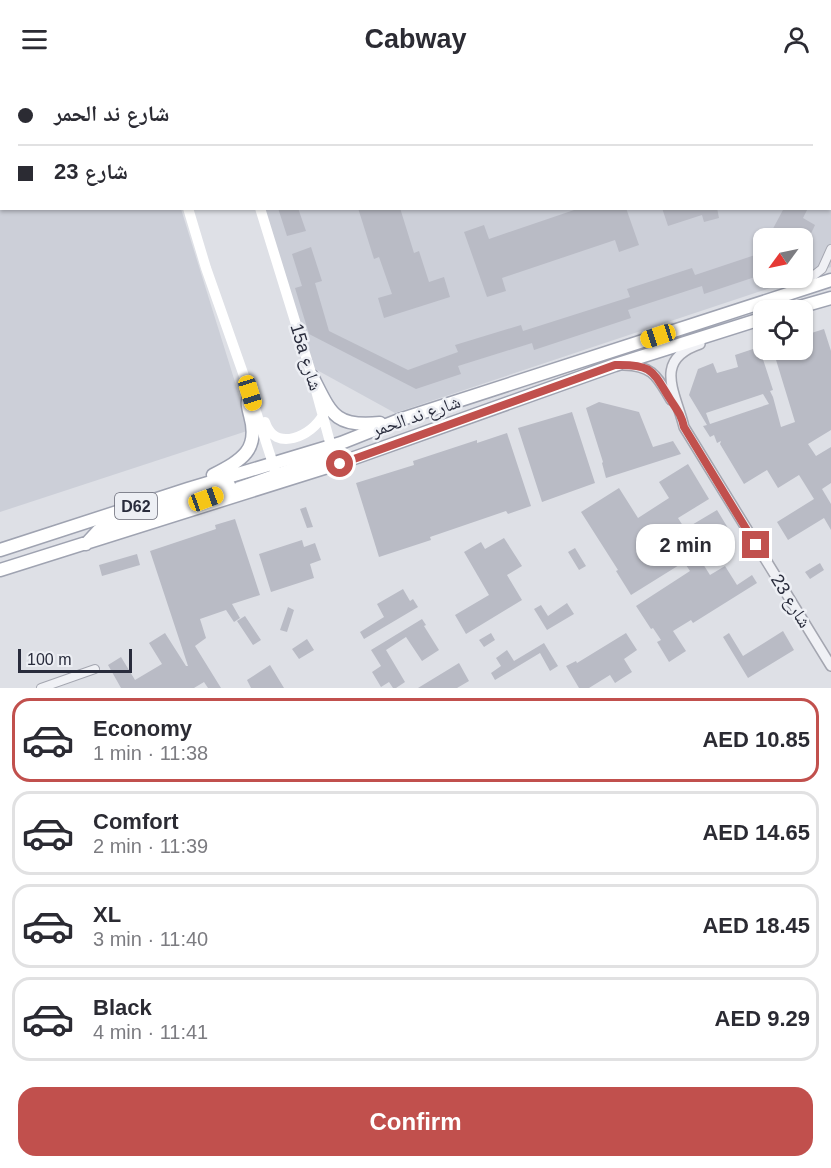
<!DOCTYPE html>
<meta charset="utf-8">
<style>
body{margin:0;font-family:Arial,"Noto Naskh Arabic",sans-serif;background:#f7f7f7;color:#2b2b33;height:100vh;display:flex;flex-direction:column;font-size:22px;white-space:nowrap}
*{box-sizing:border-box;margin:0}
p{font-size:20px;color:#7c7c81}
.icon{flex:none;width:33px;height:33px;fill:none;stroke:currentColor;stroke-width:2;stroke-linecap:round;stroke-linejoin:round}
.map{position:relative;height:610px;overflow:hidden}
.panel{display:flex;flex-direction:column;background:#fff;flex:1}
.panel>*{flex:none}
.top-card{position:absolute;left:0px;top:0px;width:831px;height:132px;box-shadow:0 2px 4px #0004;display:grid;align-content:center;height:132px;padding:0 18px;background:#fff}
.needle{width:39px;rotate:237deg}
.fabs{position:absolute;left:753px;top:150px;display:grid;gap:12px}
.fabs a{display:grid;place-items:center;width:60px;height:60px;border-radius:12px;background:#fff;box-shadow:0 2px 4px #0004;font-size:30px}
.scale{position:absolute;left:18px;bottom:15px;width:114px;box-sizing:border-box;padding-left:6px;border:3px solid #292c3c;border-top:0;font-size:16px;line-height:21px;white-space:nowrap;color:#292c3c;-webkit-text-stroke:4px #edeff4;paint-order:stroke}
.end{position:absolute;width:27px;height:27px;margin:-14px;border:8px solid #c1504d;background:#fff;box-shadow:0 0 0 3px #fff}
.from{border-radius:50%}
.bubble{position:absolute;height:42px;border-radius:18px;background:#fff;box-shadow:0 2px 4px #0004;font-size:20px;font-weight:600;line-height:42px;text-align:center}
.car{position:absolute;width:18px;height:36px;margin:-18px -9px;border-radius:8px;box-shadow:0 0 4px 2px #0007;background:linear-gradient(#f5c518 24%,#345 0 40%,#f5c518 0 76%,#345 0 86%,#f5c518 0)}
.top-card b{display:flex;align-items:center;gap:21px;height:57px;font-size:22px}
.top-card b+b{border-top:2px solid #e1e1e2}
.top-card i{width:15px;height:15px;background:#2b2b33}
ul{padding:10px 0 0;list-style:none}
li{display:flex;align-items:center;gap:18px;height:84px;margin:0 12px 9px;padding:0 6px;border:3px solid #e1e1e2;border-radius:18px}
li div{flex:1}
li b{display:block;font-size:22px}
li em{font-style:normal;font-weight:600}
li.on{border-color:#c1504d}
li>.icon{width:54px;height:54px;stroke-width:1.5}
.action{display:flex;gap:12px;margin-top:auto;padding:12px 18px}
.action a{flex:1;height:69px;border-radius:18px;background:#c1504d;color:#fff;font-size:24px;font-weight:600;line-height:69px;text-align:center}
header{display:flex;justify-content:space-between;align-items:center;height:78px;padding:0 18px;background:#fff;font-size:27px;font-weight:600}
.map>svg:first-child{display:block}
</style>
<header><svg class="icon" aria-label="menu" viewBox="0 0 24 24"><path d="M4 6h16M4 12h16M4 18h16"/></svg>Cabway<svg class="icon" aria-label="person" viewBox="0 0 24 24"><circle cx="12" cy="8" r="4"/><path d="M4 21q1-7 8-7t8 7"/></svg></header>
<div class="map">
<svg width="831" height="610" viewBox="0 0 831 610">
<rect width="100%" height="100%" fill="#dee0e6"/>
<path fill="#cccfd8" d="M248,0H831V189L803,199L802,160H764V200H800L395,335L306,286L256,131L830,130V2H247Z
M0,30H1L2,130L181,131L250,352L0,434Z"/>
<path fill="#b9bbc5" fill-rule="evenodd" d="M278,130H298L306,153L287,158Z
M358,130H400L414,175L419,173L429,204L444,199L450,219L384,240L378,220L392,216L379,179L374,181Z
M580,130H626L639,167L619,174L615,162L502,200L506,213L487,219L464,154L484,147L489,161Z
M662,130H717L719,140L704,144L702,137L668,148Z
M784,130H808L803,140L815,147L808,162L795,155L792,160H768Z
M311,169L322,203L315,205L329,253L408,292L458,274L455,267L521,247L523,253L630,219L627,211L692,190L695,197L764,174V196L704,216L702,208L628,232L631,240L534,272L532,265L458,288L461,296L416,311L309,256L295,210L302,208L292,176Z
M824,251L831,273V352L808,366L816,378L831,369V405L822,411L831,426V452L824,440L788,462L777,444L814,421L799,397L778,410L767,392L744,406L720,366L721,363L717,365L714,357L710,359L703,348L707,347L689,317L698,291L713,285L717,295L738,289L735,277L759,269L773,312L770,313L773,319L781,349L795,344L773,272H805L802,258ZM763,316L769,326L710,346L706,335Z
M599,324L639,334L653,369L673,363L681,376L606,400L602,385L603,384L586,330Z
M572,334L595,405L542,424L518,350Z
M507,355L531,428L508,436L506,433L430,459L431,462L379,479L356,405L414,387L413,383L477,362V365Z
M688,386L709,421L678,440L685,451L717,432L728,450L714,459L717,465L707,471L713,480L703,486L710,497L725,488L737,507L752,497L757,505L693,545L691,542L673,553L686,573L669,584L657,564L661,562L653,550L651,551L636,528L690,493L684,484L631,517L616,493L618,492L581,434L619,410L638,440L669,420L659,404Z
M306,429L313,449L307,450L300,431Z
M235,441L260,517L232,526L240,540L234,544L226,532L200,541L206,560L195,568L221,610H208L204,604L194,610H121L108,587L121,579L135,602L162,586L149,565L165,555L186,588H188L150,473L216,451L215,447Z
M504,460L522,488L507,497L522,522L466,556L455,537L489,517L464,474L481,464L485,471Z
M302,462L304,469L315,465L321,482L310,486L314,500L271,514L259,476Z
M575,470L586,488L579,492L568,474Z
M137,476L140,487L102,498L99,487Z
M820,485L824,492L810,501L805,494Z
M403,511L410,523L413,521L418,529L364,561L360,554L384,539L377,526Z
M567,525L574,536L547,552L534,531L541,527L548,538Z
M288,529L294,532L287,554L280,552Z
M245,538L261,562L253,567L237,543Z
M422,541L426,547L424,548L439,572L422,583L406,559L386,572L405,604L396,610H393L389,604L381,609L372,594L381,588L371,572Z
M783,553L794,572L748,600L723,559L729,555L743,578Z
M491,555L495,562L484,569L479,562Z
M626,555L637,572L624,581L632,594L615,605L610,597L589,610H579L566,588L576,583L577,585Z
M307,561L314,572L299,581L292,571Z
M544,565L558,588L550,593L540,575L495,602L491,595L501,588L496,580L507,572L514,583Z
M459,585L469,603L457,610H418Z
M270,587L284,610H251L247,602Z"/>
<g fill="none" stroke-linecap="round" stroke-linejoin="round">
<defs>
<path id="minor" d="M215,2L216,0
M787,2V0
M812,2V0
M830,118L831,125
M800,208L822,191L831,171
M41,610L95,591"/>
<path id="tertiary" d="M700,266C652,282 676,315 684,349L831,588
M624,287C654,288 657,299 671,322"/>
<path id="primary" d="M789,232L831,220
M312,298C331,335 334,350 380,345
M213,397C242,382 260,372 250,337C248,329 246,323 250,315
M86,466L98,453L109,447L229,407
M0,472L188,411L341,365L399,342L831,202
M0,492L340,385L615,287L764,240"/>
</defs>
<use href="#minor" stroke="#a4a6b0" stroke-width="10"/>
<use href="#tertiary" stroke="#a4a6b0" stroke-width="12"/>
<use href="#primary" stroke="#9fa3b1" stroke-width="15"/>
<use href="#minor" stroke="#f0f1f5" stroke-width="8"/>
<use href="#tertiary" stroke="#f0f1f5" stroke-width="9"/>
<path stroke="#fff" stroke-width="10" d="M172,0V2
M204,0V2
M188,130L206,190L250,315L275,392
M265,344C275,375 312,358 323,337
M221,416L324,379L327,377L331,368L312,298L260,130"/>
<use href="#primary" stroke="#fff" stroke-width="12"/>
</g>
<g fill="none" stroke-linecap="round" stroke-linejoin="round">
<path stroke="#c1504d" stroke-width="8" d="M340,386L615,287C652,286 652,292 670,321C677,332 681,336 684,349L756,467"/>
</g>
<g text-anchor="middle" stroke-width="5" stroke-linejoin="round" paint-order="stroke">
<rect fill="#edeff4" stroke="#646673" stroke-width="1.5" x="115" y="415" width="42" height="26" rx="4.5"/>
<g font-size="16" font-weight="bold" fill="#292c3c">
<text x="136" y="434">D62</text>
</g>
<g font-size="18" fill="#292c3c" stroke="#edeff4">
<text transform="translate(306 279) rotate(73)" y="6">15a شارع</text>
<text transform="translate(416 338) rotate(-19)" y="6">شارع ند الحمر</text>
<text transform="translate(791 523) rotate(58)" y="6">شارع 23</text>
</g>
</g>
</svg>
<div class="fabs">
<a><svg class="needle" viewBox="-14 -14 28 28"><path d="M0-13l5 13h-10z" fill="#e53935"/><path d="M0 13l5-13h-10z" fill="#7c7c81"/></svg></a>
<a><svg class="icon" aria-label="locate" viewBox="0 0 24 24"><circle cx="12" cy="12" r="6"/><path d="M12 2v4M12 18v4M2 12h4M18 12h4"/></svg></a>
</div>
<div class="scale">100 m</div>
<i class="end from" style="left:340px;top:386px"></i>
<i class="end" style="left:756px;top:467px"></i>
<div class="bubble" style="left:636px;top:446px;width:99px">2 min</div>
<i class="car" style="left:658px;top:258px;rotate:252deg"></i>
<i class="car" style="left:250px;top:315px;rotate:163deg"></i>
<i class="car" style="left:206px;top:421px;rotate:70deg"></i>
<div class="top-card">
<b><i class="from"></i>شارع ند الحمر</b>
<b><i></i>شارع 23</b>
</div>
</div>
<section class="panel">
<ul>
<li class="on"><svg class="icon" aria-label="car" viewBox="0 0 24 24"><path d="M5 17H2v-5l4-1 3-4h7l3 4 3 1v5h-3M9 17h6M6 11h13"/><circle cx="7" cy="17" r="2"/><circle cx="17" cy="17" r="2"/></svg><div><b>Economy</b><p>1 min · 11:38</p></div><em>AED 10.85</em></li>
<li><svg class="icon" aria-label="car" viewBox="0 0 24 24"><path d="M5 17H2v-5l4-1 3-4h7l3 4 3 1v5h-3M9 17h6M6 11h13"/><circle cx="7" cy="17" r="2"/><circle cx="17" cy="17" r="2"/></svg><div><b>Comfort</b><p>2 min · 11:39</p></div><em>AED 14.65</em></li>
<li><svg class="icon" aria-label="car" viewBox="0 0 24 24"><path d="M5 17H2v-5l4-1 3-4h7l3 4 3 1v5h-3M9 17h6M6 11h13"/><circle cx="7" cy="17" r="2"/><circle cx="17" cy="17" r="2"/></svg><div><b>XL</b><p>3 min · 11:40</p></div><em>AED 18.45</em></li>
<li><svg class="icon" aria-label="car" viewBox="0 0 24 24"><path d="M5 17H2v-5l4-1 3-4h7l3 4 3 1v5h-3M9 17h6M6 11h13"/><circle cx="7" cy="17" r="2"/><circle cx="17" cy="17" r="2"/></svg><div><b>Black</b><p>4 min · 11:41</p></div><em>AED 9.29</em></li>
</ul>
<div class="action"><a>Confirm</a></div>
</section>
